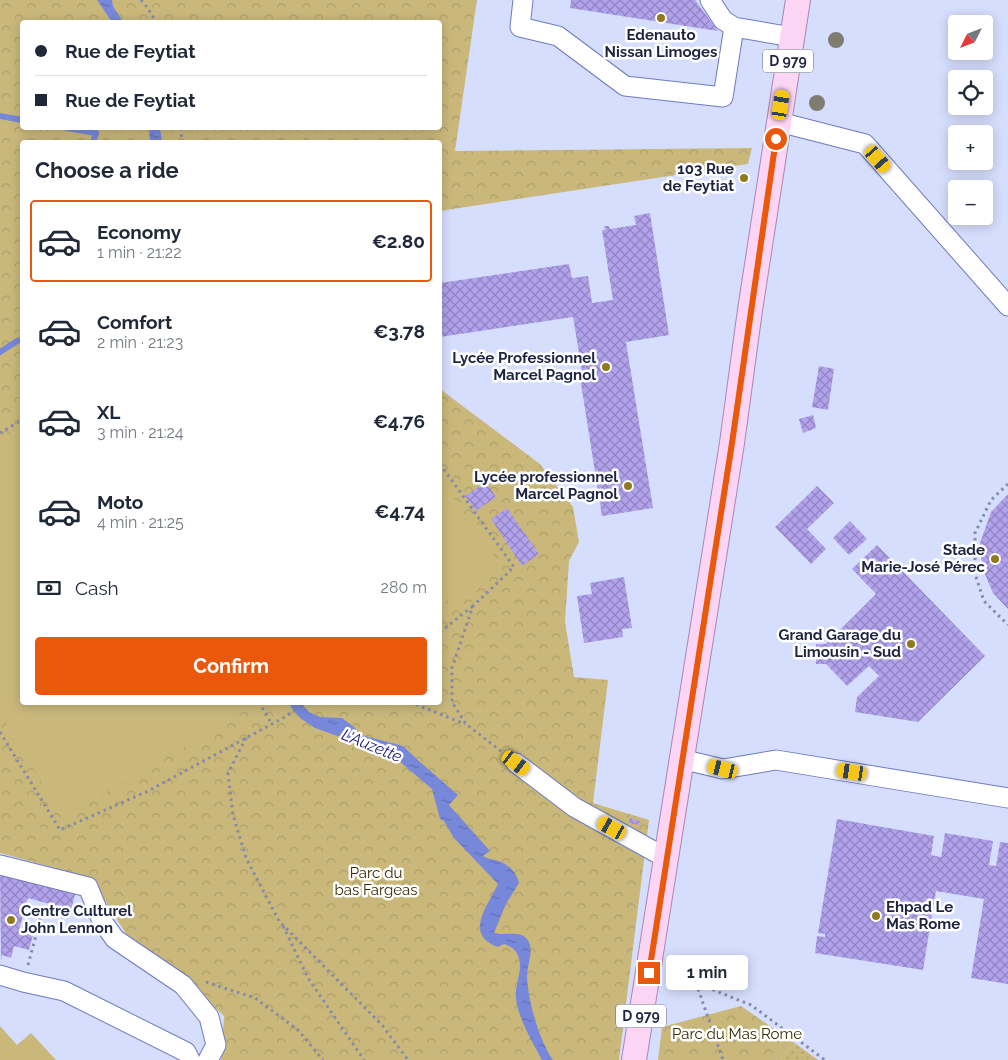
<!DOCTYPE html>
<meta charset="utf-8">
<style>
body{margin:0;font-family:Raleway,sans-serif;background:#f2f2f3;color:#1f2937;height:100vh;display:flex;flex-direction:column;font-size:19px;white-space:nowrap}
*{box-sizing:border-box;margin:0}
p{font-size:16px;color:#747a83}
.icon{flex:none;width:28px;height:28px;fill:none;stroke:currentColor;stroke-width:2;stroke-linecap:round;stroke-linejoin:round}
.map{position:relative;flex:1;overflow:hidden}
.drawer{position:absolute;left:20px;top:140px;width:422px;height:565px;display:flex;flex-direction:column;background:#fff;border-radius:5px;box-shadow:0 2px 12px #0003}
.drawer>*{flex:none}
.guide{position:absolute;left:20px;top:20px;width:422px;height:110px;border-radius:5px;box-shadow:0 2px 12px #0003;display:grid;align-content:center;height:110px;padding:0 15px;background:#fff}
.needle{width:32px;rotate:228deg}
.fabs{position:absolute;left:948px;top:15px;display:grid;gap:10px}
.fabs a{display:grid;place-items:center;width:45px;height:45px;border-radius:5px;background:#fff;box-shadow:0 2px 12px #0003;font-size:25px}
.end{position:absolute;width:22px;height:22px;margin:-11px;border:6px solid #ea580c;background:#fff;box-shadow:0 0 0 2px #fff}
.from{border-radius:50%}
.bubble{position:absolute;height:35px;border-radius:5px;background:#fff;box-shadow:0 2px 12px #0003;font-size:16px;font-weight:700;line-height:35px;text-align:center}
.car{position:absolute;width:15px;height:30px;margin:-15px -8px;border-radius:6px;box-shadow:0 0 4px 1px #0007;background:linear-gradient(#f5c518 24%,#345 0 40%,#f5c518 0 76%,#345 0 86%,#f5c518 0)}
.guide b{display:flex;align-items:center;gap:18px;height:48px;font-size:19px}
.guide b+b{border-top:1px solid #e0e1e3}
.guide i{width:12px;height:12px;background:#1f2937}
ul{padding:0;list-style:none}
li{display:flex;align-items:center;gap:15px;height:82px;margin:0 10px 8px;padding:0 5px;border:2px solid transparent;border-radius:5px}
li div{flex:1}
li b{display:block;font-size:19px}
li em{font-style:normal;font-weight:700}
li.selected{border-color:#ea580c}
li>.icon{width:45px;height:45px;stroke-width:1.5}
h2{padding:0 15px;font-size:22px;line-height:60px}
.pay{display:flex;align-items:center;gap:12px;height:55px;padding:0 15px;font-size:19px}
.pay p{margin-inline-start:auto}
.button{display:flex;gap:10px;margin-top:auto;padding:10px 15px}
.button a{flex:1;height:58px;border-radius:5px;background:#ea580c;color:#fff;font-size:20px;font-weight:700;line-height:58px;text-align:center}
.map>svg:first-child{display:block}
</style>
<div class="map">
<svg width="1008" height="1060" viewBox="0 0 1008 1060">
<defs>
<pattern id="park-crowns" width="20" height="18" patternUnits="userSpaceOnUse" patternTransform="scale(1.25)"><rect width="20" height="18" fill="#cab87b"/><path d="M2 6a3 3 0 1 1 6 0M12 15a3 3 0 1 1 6 0" fill="none" stroke="#ad9e6c"/></pattern>
<pattern id="garden-dots" width="8" height="8" patternUnits="userSpaceOnUse" patternTransform="scale(1.25)"><rect width="8" height="8" fill="#cab87b"/><path d="M2 2h.1M6 6h.1" fill="none" stroke="#ad9e6c" stroke-width="1.8" stroke-linecap="round"/></pattern>
<pattern id="water-ripples" width="26" height="14" patternUnits="userSpaceOnUse" patternTransform="scale(1.25)"><rect width="26" height="14" fill="#7788da"/><path d="M2 4q2-2 4 0t4 0M15 11q2-2 4 0t4 0" fill="none" stroke="#616fb2"/></pattern>
<pattern id="building-cross-hatch" width="8" height="8" patternUnits="userSpaceOnUse" patternTransform="scale(1.25)"><rect width="8" height="8" fill="#b2a2ec"/><path d="M0 0l8 8M0 8l8-8" fill="none" stroke="#9084c1"/></pattern>
</defs>
<rect width="100%" height="100%" fill="#d6defd"/>
<path fill="url(#park-crowns)" fill-rule="evenodd" d="M0,0H477L455,151L752,148L748,164L440,211V142H22V702H440V389L540,464L573,507L579,542L569,561L565,622L574,677L608,680L593,803L649,820L619,1060H221L224,1016L170,965L126,934L91,878L0,853ZM22,22H440V128H22Z
M741,1006L796,1044L776,1060H658L662,1027Z"/>
<path fill="url(#garden-dots)" d="M796,1044L818,1060H776Z"/>
<path fill="#cab87b" d="M22,434V702H249L252,707L62,818L0,713V447Z
M440,478L499,564L440,605Z
M0,1026L17,1045L31,1033L56,1060H0Z"/>
<path fill="url(#water-ripples)" d="M97,0H112L113,6L123,22H112Z
M149,128H160L162,142H150Z
M288,703H301L309,712L320,717L342,718L354,727L361,735L403,746L420,762L458,795L449,805L490,851L483,856C488,859 490,859 495,860C507,863 516,871 519,883L506,904L494,933C504,936 520,930 527,939C535,949 527,965 527,976C528,1001 539,1040 553,1060H542C533,1043 518,1018 516,999C514,985 524,969 518,956C516,949 511,947 504,944L498,947C463,935 488,905 498,884L454,838L444,821L440,819L432,789L399,761L343,738L315,728L300,718Z"/>
<g fill="none" stroke-linecap="round" stroke-linejoin="round">
<path stroke="#7788da" stroke-width="6" d="M0,116L22,120
M67,128L96,133L93,142
M0,352L17,341L22,340"/>
</g>
<path fill="url(#building-cross-hatch)" d="M571,0H695L718,31L570,8Z
M742,172L748,173L747,184L740,183Z
M650,213L669,335L626,342L653,508L602,516L579,371H582L573,317L440,337V283L569,264L572,278L588,276L592,303L613,300L602,230H605L604,226H609L610,229L636,225L634,216Z
M819,366L834,369L828,410L812,407Z
M813,415L816,428L803,433L799,419Z
M486,482L496,497L476,511L465,496Z
M817,486L834,503L807,529L826,549L811,564L775,527Z
M1008,494V609L993,593L984,572L979,546L991,512Z
M507,508L539,554L522,566L491,519Z
M850,521L867,539L849,555L833,538Z
M877,545L985,656L918,722L855,712L857,697L879,676L869,666L847,686L826,664H816V644H826L876,594L852,569Z
M624,577L632,628L622,629L623,637L584,643L577,596L592,594L590,583Z
M630,818L640,821L639,825L629,823Z
M837,819L934,836L931,855L941,857L945,833L993,841L989,865L996,866L1000,842L1008,843V984L971,978L984,899L936,891L923,970L815,953L817,936L825,937V934L818,933Z
M0,870L76,891L71,910L28,898L19,930L33,935L29,950L14,946L11,958L2,955L1,961Z"/>
<g fill="none" stroke-linecap="round" stroke-linejoin="round">
<defs>
<path id="minor" d="M523,0L520,27L558,36L625,86L723,97L734,27
M710,0L723,20L734,27L792,37
M779,122L865,144L1008,306
M681,759L723,769L776,760L1008,798
M516,763L574,807L666,858
M0,865L88,887L102,921L115,939L183,985L209,1017L216,1045L208,1060
M0,975L23,982L64,991L186,1052L190,1060"/>
<path id="major" d="M634,1060L732,443L750,310L798,0"/>
</defs>
<use href="#minor" stroke="#6d7bc0" stroke-width="21"/>
<use href="#major" stroke="#ad85b0" stroke-width="26"/>
<path stroke="#848ba9" stroke-width="3" stroke-dasharray="2.5 4" stroke-linecap="butt" d="M141,0L147,7L156,22
M181,128L182,142
M0,433L22,420
M440,464L514,567L473,606L452,668V702L466,724L502,752
M1008,484L991,500L975,533V574L984,601L1008,625
M440,632L473,606
M259,702L271,723
M410,702L465,724
M0,732L60,830L148,791L283,718L306,702
M246,738L228,773L233,815L246,858L279,921L382,1025L408,1060
M283,926L308,978L364,1060
M28,965L42,913
M669,977L696,983L751,1005L825,1060
M206,982L255,998L298,1030L323,1060
M696,983L723,1060"/>
<use href="#minor" stroke="#fff" stroke-width="19"/>
<use href="#major" stroke="#fbd5f3" stroke-width="24"/>
</g>
<g fill="#7f7c72">
<circle cx="836" cy="40" r="8"/>
<circle cx="817" cy="103" r="8"/>
</g>
<g fill="none" stroke-linecap="round" stroke-linejoin="round">
<path stroke="#ea580c" stroke-width="6" d="M649,973L732,443L776,139"/>
</g>
<g fill="#90791f" stroke="#fff" stroke-width="2">
<circle cx="661" cy="18" r="5"/>
<circle cx="744" cy="178" r="5"/>
<circle cx="606" cy="367" r="5"/>
<circle cx="628" cy="486" r="5"/>
<circle cx="995" cy="559" r="5"/>
<circle cx="911" cy="644" r="5"/>
<circle cx="876" cy="916" r="5"/>
<circle cx="11" cy="920" r="5"/>
</g>
<g text-anchor="middle" stroke-width="5" stroke-linejoin="round" paint-order="stroke">
<g fill="#fff" stroke="#62667a" stroke-width="1">
<rect x="763" y="49.5" width="50" height="23" rx="4"/>
<rect x="616" y="1004.5" width="50" height="23" rx="4"/>
</g>
<g font-size="14" font-weight="bold" fill="#1f2541">
<text x="788" y="66">D 979</text>
<text x="641" y="1021">D 979</text>
</g>
<g font-size="15" font-weight="bold" fill="#1f2541" stroke="#fff" text-anchor="end">
<text x="661" y="40" text-anchor="middle">Edenauto<tspan x="661" dy="17">Nissan Limoges</tspan></text>
<text x="734" y="174">103 Rue<tspan x="734" dy="17">de Feytiat</tspan></text>
<text x="596" y="363">Lycée Professionnel<tspan x="596" dy="17">Marcel Pagnol</tspan></text>
<text x="618" y="482">Lycée professionnel<tspan x="618" dy="17">Marcel Pagnol</tspan></text>
<text x="985" y="555">Stade<tspan x="985" dy="17">Marie-José Pérec</tspan></text>
<text x="901" y="640">Grand Garage du<tspan x="901" dy="17">Limousin - Sud</tspan></text>
<text x="886" y="912" text-anchor="start">Ehpad Le<tspan x="886" dy="17">Mas Rome</tspan></text>
<text x="21" y="916" text-anchor="start">Centre Culturel<tspan x="21" dy="17">John Lennon</tspan></text>
</g>
<g font-size="15" fill="#382c00" stroke="#fff">
<text x="376" y="878">Parc du<tspan x="376" dy="17">bas Fargeas</tspan></text>
<text x="737" y="1039">Parc du Mas Rome</text>
</g>
<g font-size="16" font-style="italic" fill="#1b1475" stroke="#fff">
<text transform="translate(372 745) rotate(22)" y="6">L'Auzette</text>
</g>
</g>
</svg>
<div class="fabs">
<a><svg class="needle" viewBox="-14 -14 28 28"><path d="M0-13l5 13h-10z" fill="#e53935"/><path d="M0 13l5-13h-10z" fill="#747a83"/></svg></a>
<a><svg class="icon" aria-label="locate" viewBox="0 0 24 24"><circle cx="12" cy="12" r="6"/><path d="M12 2v4M12 18v4M2 12h4M18 12h4"/></svg></a>
<a>+</a>
<a>−</a>
</div>
<i class="end from" style="left:776px;top:139px"></i>
<i class="end" style="left:649px;top:973px"></i>
<div class="bubble" style="left:666px;top:955px;width:82px">1 min</div>
<i class="car" style="left:781px;top:105px;rotate:9deg"></i>
<i class="car" style="left:878px;top:159px;rotate:139deg"></i>
<i class="car" style="left:516px;top:763px;rotate:127deg"></i>
<i class="car" style="left:723px;top:769px;rotate:284deg"></i>
<i class="car" style="left:852px;top:772px;rotate:279deg"></i>
<i class="car" style="left:612px;top:828px;rotate:299deg"></i>
<div class="guide">
<b><i class="from"></i>Rue de Feytiat</b>
<b><i></i>Rue de Feytiat</b>
</div>
<section class="drawer">
<h2>Choose a ride</h2>
<ul>
<li class="selected"><svg class="icon" aria-label="car" viewBox="0 0 24 24"><path d="M5 17H2v-5l4-1 3-4h7l3 4 3 1v5h-3M9 17h6M6 11h13"/><circle cx="7" cy="17" r="2"/><circle cx="17" cy="17" r="2"/></svg><div><b>Economy</b><p>1 min · 21:22</p></div><em>€2.80</em></li>
<li><svg class="icon" aria-label="car" viewBox="0 0 24 24"><path d="M5 17H2v-5l4-1 3-4h7l3 4 3 1v5h-3M9 17h6M6 11h13"/><circle cx="7" cy="17" r="2"/><circle cx="17" cy="17" r="2"/></svg><div><b>Comfort</b><p>2 min · 21:23</p></div><em>€3.78</em></li>
<li><svg class="icon" aria-label="car" viewBox="0 0 24 24"><path d="M5 17H2v-5l4-1 3-4h7l3 4 3 1v5h-3M9 17h6M6 11h13"/><circle cx="7" cy="17" r="2"/><circle cx="17" cy="17" r="2"/></svg><div><b>XL</b><p>3 min · 21:24</p></div><em>€4.76</em></li>
<li><svg class="icon" aria-label="car" viewBox="0 0 24 24"><path d="M5 17H2v-5l4-1 3-4h7l3 4 3 1v5h-3M9 17h6M6 11h13"/><circle cx="7" cy="17" r="2"/><circle cx="17" cy="17" r="2"/></svg><div><b>Moto</b><p>4 min · 21:25</p></div><em>€4.74</em></li>
</ul>
<div class="pay"><svg class="icon" aria-label="cash" viewBox="0 0 24 24"><path d="M3 7h18v10H3z"/><circle cx="12" cy="12" r="2"/></svg>Cash<p>280 m</p></div>
<div class="button"><a>Confirm</a></div>
</section>
</div>
